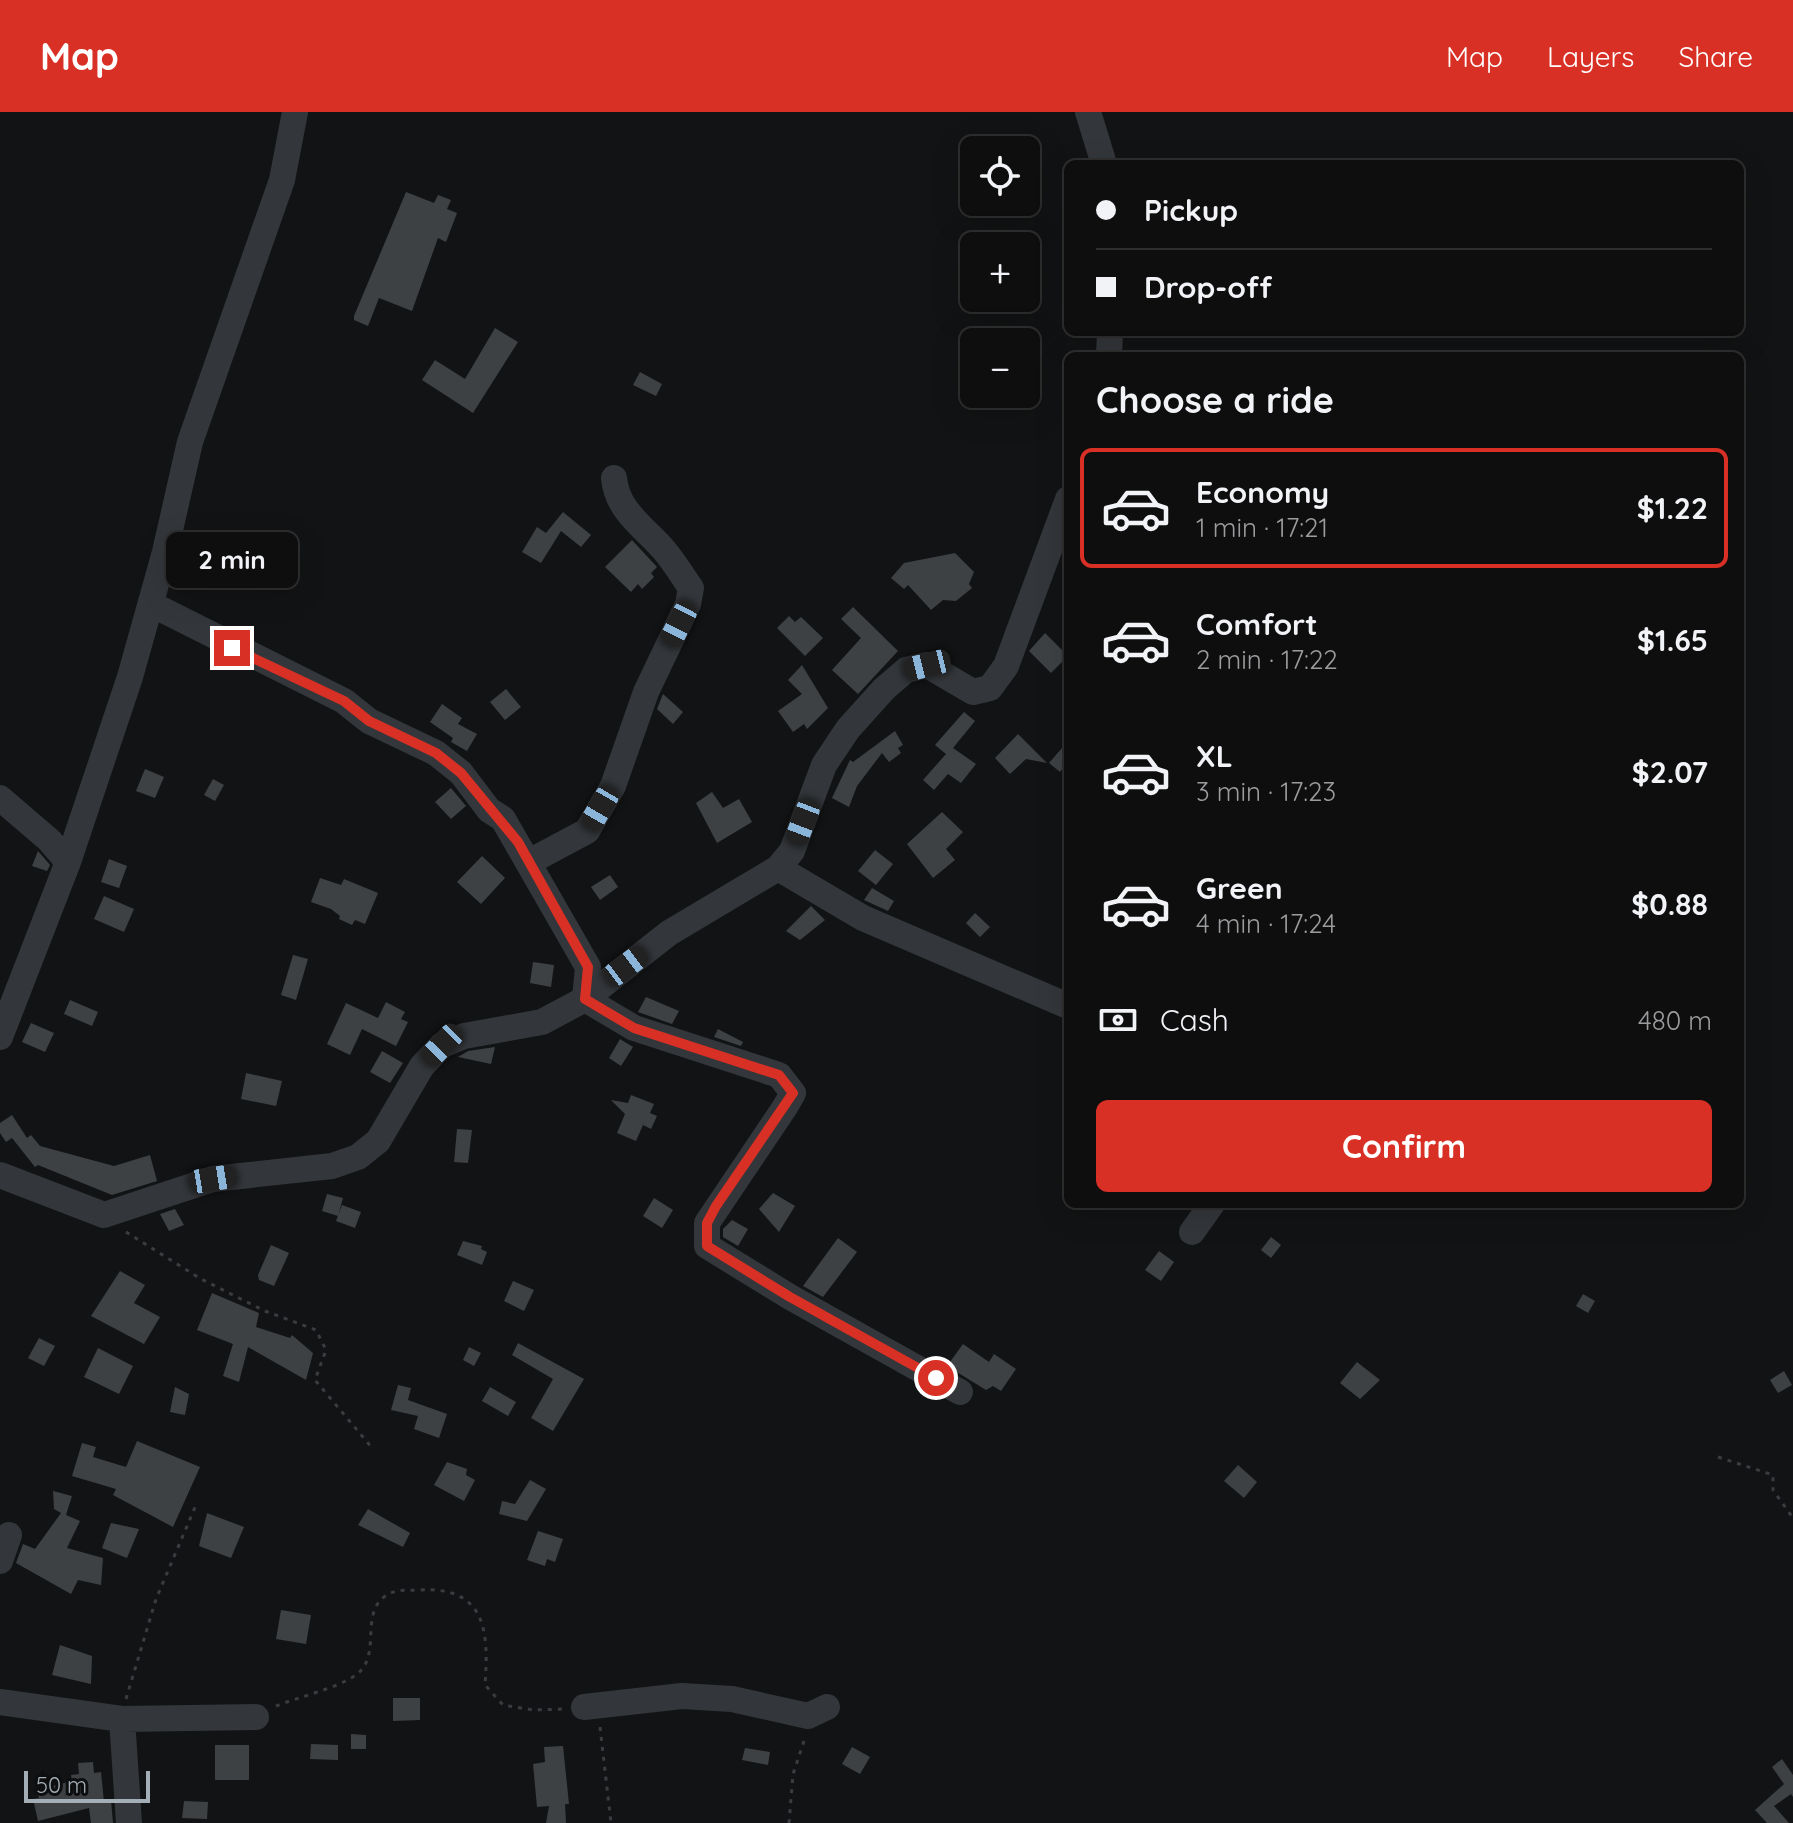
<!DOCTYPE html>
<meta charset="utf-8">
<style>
body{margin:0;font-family:Quicksand,sans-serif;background:#1c1c1d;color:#f1f3f6;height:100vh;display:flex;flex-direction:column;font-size:30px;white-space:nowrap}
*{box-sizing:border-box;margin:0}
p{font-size:26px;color:#9b9c9e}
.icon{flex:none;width:44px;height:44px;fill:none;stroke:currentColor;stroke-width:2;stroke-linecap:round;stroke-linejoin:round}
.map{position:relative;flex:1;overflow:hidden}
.sheet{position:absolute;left:1064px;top:240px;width:680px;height:856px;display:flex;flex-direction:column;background:#0e0e0f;border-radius:12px;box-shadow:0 8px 32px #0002,0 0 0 2px #2e2e2f}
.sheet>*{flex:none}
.hud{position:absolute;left:1064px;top:48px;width:680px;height:176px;border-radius:12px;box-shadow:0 8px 32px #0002,0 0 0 2px #2e2e2f;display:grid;align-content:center;height:176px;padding:0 32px;background:#0e0e0f}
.buttons{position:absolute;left:960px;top:24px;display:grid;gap:16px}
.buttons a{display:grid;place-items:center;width:80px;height:80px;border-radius:12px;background:#0e0e0f;box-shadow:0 8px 32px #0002,0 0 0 2px #2e2e2f;font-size:40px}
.scale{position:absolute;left:24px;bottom:20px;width:126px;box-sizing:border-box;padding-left:8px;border:4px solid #a3aeb6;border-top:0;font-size:22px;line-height:28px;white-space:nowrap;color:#a3aeb6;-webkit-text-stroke:6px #0d0e0f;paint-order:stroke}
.end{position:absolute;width:36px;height:36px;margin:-18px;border:10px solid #d93025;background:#fff;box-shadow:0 0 0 4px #fff}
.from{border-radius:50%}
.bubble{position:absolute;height:56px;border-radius:12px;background:#0e0e0f;box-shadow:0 8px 32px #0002,0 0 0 2px #2e2e2f;font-size:26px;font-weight:700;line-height:56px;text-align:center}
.car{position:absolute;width:24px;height:48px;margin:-24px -12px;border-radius:10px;box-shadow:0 0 6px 2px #0007;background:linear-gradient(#222 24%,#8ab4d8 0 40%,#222 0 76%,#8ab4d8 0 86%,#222 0)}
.hud b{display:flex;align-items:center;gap:28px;height:76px;font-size:30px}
.hud b+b{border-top:2px solid #2e2e2f}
.hud i{width:20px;height:20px;background:#f1f3f6}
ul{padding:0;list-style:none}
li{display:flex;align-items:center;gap:24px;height:120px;margin:0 16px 12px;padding:0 16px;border:4px solid transparent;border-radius:12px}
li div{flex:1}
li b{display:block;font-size:30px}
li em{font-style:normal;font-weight:700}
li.current{border-color:#d93025}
li>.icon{width:72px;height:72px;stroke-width:1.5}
h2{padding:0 32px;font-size:36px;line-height:96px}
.pay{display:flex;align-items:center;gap:20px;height:88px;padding:0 32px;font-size:30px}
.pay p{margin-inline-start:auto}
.action{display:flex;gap:16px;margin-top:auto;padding:16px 32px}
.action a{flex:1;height:92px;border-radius:12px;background:#d93025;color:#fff;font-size:32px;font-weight:700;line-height:92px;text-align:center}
header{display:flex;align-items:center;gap:48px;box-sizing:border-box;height:112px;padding:0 40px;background:#d93025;color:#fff}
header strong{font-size:38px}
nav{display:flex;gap:44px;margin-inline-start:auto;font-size:28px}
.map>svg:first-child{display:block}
</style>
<header>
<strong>Map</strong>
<nav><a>Map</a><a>Layers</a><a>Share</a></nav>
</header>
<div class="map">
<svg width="1793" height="1711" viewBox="0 0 1793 1711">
<rect width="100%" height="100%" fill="#121314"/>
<path fill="#3e4144" d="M406,80L434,91L438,83L451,88L447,97L457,101L446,130L438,126L412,199L379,186L368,214L354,208V204Z
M495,216L518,230L473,301L422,268L435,248L465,267Z
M640,260L662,272L656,284L633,273Z
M563,400L591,423L581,435L561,419L541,451L522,440L537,415L546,421Z
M632,428L657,455L651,461L654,465L642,477L638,472L631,480L605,455Z
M955,441L974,460L969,472L972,476L956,489L943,488L931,498L908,473L904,477L891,466L904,451Z
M853,495L898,539L858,582L832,558L861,526L841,507Z
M789,504L795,510L801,505L823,526L805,544L777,516Z
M1045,521L1068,544L1051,561L1029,539Z
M802,553L828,596L807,617L804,612L793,620L778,599L802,582L788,568Z
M506,577L521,595L505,608L490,590Z
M663,582L683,600L673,612L657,597Z
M442,592L462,606L458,612L477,622L467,639L451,630L453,626L430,610Z
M964,600L975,609L953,636L976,652L961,671L948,662L934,678L923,668L946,642L935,633Z
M895,619L903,633L898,636L901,641L889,650L882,641L857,674L849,695L832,686L850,648L853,650Z
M1018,622L1047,651L1026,647L1010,662L995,646Z
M1068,629V650L1060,660L1049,651Z
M145,657L164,665L155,686L136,679Z
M213,667L224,673L215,689L204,683Z
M451,676L466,694L451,707L435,690Z
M712,680L723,696L739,687L752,710L717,731L696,691Z
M942,700L963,720L946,737L955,748L933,766L907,732Z
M875,738L893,752L876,773L858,759Z
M38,739L50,753L47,759L32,754Z
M482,744L505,766L481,792L457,770Z
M109,747L127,754L119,776L101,770Z
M610,763L618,775L600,788L591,775Z
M320,766L341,773L344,767L378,781L365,812L355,808L352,813L339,807L340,804L331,797L311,790Z
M872,776L894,789L888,799L864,788Z
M104,784L134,797L124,820L94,807Z
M811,794L825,808L800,828L786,819Z
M975,801L990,815L980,825L966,811Z
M293,843L308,847L296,888L281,883Z
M533,850L554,853L551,875L530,871Z
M646,885L679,899L672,912L638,900Z
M70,888L98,900L92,914L64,902Z
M386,890L405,900L401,907L408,910L396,934L362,917L350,943L327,932L346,891L378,906Z
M31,911L54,921L45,940L22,930Z
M718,917L743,930L741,934L714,925Z
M620,927L633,935L621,954L609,946Z
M495,935L491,952L458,945L468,939Z
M382,939L403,951L390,971L370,960Z
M246,961L282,969L276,994L241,987Z
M631,983L654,992L650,1001L657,1004L651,1017L643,1013L636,1029L617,1021L625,1002L611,988L628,991Z
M12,1003L27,1026L31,1023L40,1034L114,1054L150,1043L157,1069L112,1083L38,1053L35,1055L12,1026L6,1030L0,1021V1011Z
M457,1017L472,1018L468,1051L454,1050Z
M773,1081L795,1094L779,1120L759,1097Z
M327,1082L343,1086L338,1104L322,1099Z
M654,1086L673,1098L662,1116L643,1104Z
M342,1093L361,1100L355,1116L336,1109Z
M175,1097L184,1113L169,1119L160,1102Z
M732,1108L748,1117L738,1134L723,1125V1117Z
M1271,1125L1281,1133L1271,1146L1261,1138Z
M838,1126L857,1140L823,1185L803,1174Z
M463,1129L482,1134L481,1137L487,1140L482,1153L457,1143Z
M271,1133L289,1141L274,1174L259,1168L258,1163Z
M1159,1139L1174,1150L1161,1169L1145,1158Z
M120,1159L145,1173L134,1191L160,1205L144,1232L91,1204Z
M513,1169L534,1178L524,1199L504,1189Z
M212,1181L259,1201L256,1215L290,1226L292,1223L313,1241L306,1268L248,1235L239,1270L223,1264L233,1232L197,1218Z
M1583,1182L1595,1189L1588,1201L1576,1194Z
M39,1226L55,1234L44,1254L28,1246Z
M518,1231L584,1267L553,1319L531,1306L553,1267L512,1243Z
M963,1232L989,1250L994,1242L1016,1257L1001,1279L993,1274L986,1278L947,1254Z
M469,1235L481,1241L474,1254L463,1248Z
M98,1236L133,1254L119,1282L84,1265Z
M1357,1250L1380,1268L1360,1287L1340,1271Z
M1784,1259L1792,1273L1778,1281L1770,1268Z
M398,1273L411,1276L408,1288L447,1302L439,1326L414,1317L418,1304L391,1298Z
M175,1275L189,1282L185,1303L170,1300Z
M490,1275L516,1290L508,1304L482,1289Z
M137,1329L200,1355L173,1415L113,1383L116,1377L72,1364L82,1331L96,1335L93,1345L126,1355Z
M447,1350L467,1357L466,1363L475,1368L464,1389L434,1373Z
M1238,1353L1257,1370L1244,1386L1224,1369Z
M530,1368L546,1377L527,1409L499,1402L502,1389L515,1392Z
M53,1379L72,1384L66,1403L80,1409L67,1436L103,1446L101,1473L78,1468L71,1482L16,1451L23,1432L35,1437L61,1401L54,1397Z
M368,1397L410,1421L403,1435L358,1413Z
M207,1401L244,1415L231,1446L199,1434Z
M111,1411L139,1417L127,1446L102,1436Z
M538,1419L563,1427L555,1450L547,1447L545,1454L527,1448Z
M281,1498L311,1503L306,1532L276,1527Z
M60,1533L92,1544L91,1572L52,1563Z
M393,1586H420V1608L393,1609Z
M351,1622L366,1623V1637H351Z
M311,1632L338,1633V1648L310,1647Z
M215,1633H249V1668H215Z
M563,1634L569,1692H565L566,1711H546L549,1694L537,1695L533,1652L545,1650L544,1635Z
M852,1635L870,1645L860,1662L842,1652Z
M745,1636L770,1640L768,1653L742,1648Z
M1782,1647L1793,1663V1685L1791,1682L1774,1694L1789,1711H1767L1755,1698L1784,1672L1772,1655Z
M93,1650L94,1661L101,1660L104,1690L111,1688L113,1711H91L89,1696L38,1709L33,1687L39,1686L37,1678L72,1669L71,1663L79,1662L78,1651Z
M184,1689L208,1690L207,1707L182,1706Z"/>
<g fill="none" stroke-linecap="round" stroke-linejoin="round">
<path stroke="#393d41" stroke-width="3" stroke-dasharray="4 6" stroke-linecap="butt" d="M126,1120L201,1167L265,1199L316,1218L326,1238L315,1268L373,1337
M1718,1345L1773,1363V1378L1793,1406
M126,1587L156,1487L196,1393
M276,1594C298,1585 338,1576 356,1563C382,1544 360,1503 384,1485C396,1476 406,1479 419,1478C486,1474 489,1519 485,1573L503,1593L533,1598L564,1597
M600,1615L611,1711
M789,1711L793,1662L805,1626"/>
<path stroke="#33363a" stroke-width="26" d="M1088,0L1104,52
M1109,244L1110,220
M157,495L344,589L369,609L436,641L461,661L489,698L503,707L588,855L585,887L634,916L779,963L793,981L785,995L707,1111V1134L790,1185L960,1280
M0,686L49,728L68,750
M529,750L587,719L613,674L646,580L688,492L691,476C682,463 674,450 664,438C644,415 617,399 614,366
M778,756L863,806L1068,894
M0,925L68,750L130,565L165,440L190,330L282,68L295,0
M0,1063L104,1103L213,1067L332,1054L358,1045L378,1029L422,954L442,933L464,924L542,910L585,887L669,821L778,756L792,739L824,653L848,617L884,577L906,558L927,553L973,580L990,576L1006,554L1068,387
M1192,1120L1212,1092
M0,1449L9,1423
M0,1590L122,1607L256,1605
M584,1595L682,1584L732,1587L808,1604L827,1595
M122,1607L129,1711"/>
</g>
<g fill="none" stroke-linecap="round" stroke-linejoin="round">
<path stroke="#d93025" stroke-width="10" d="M232,536L344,589L369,609L436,641L461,661L518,730L588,855L585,887L634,916L779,963L793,981L716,1094L707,1111V1134L790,1185L936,1266"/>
</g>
</svg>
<div class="buttons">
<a><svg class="icon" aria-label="locate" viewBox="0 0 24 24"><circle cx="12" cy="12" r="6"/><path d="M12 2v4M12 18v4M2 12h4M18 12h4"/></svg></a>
<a>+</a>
<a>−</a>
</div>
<div class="scale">50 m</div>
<i class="end from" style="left:936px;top:1266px"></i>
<i class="end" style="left:232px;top:536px"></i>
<div class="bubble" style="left:166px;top:420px;width:132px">2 min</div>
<i class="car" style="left:679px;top:512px;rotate:207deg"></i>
<i class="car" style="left:927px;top:553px;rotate:256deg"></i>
<i class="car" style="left:600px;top:696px;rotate:210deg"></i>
<i class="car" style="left:803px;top:710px;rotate:201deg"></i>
<i class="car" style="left:626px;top:854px;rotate:53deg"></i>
<i class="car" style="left:442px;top:933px;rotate:224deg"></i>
<i class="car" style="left:213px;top:1067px;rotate:81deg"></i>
<div class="hud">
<b><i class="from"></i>Pickup</b>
<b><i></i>Drop-off</b>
</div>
<section class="sheet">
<h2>Choose a ride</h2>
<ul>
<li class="current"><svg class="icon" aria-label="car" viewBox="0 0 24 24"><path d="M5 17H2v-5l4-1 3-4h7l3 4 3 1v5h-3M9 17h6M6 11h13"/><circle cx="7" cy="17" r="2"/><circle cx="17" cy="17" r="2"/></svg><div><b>Economy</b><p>1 min · 17:21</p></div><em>$1.22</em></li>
<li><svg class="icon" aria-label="car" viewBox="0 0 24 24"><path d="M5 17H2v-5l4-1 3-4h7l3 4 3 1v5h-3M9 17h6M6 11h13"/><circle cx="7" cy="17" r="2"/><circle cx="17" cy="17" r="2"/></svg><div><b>Comfort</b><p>2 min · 17:22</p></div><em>$1.65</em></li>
<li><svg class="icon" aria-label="car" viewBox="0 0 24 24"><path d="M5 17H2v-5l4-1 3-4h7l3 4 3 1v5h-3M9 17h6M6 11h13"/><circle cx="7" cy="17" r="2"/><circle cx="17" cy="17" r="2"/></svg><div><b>XL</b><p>3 min · 17:23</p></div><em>$2.07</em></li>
<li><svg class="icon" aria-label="car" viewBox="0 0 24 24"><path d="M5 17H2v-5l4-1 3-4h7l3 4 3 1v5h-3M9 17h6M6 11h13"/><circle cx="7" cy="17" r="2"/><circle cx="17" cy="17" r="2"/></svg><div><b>Green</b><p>4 min · 17:24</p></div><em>$0.88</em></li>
</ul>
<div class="pay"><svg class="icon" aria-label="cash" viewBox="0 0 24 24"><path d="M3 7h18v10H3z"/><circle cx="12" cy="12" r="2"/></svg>Cash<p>480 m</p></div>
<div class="action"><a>Confirm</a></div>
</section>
</div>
